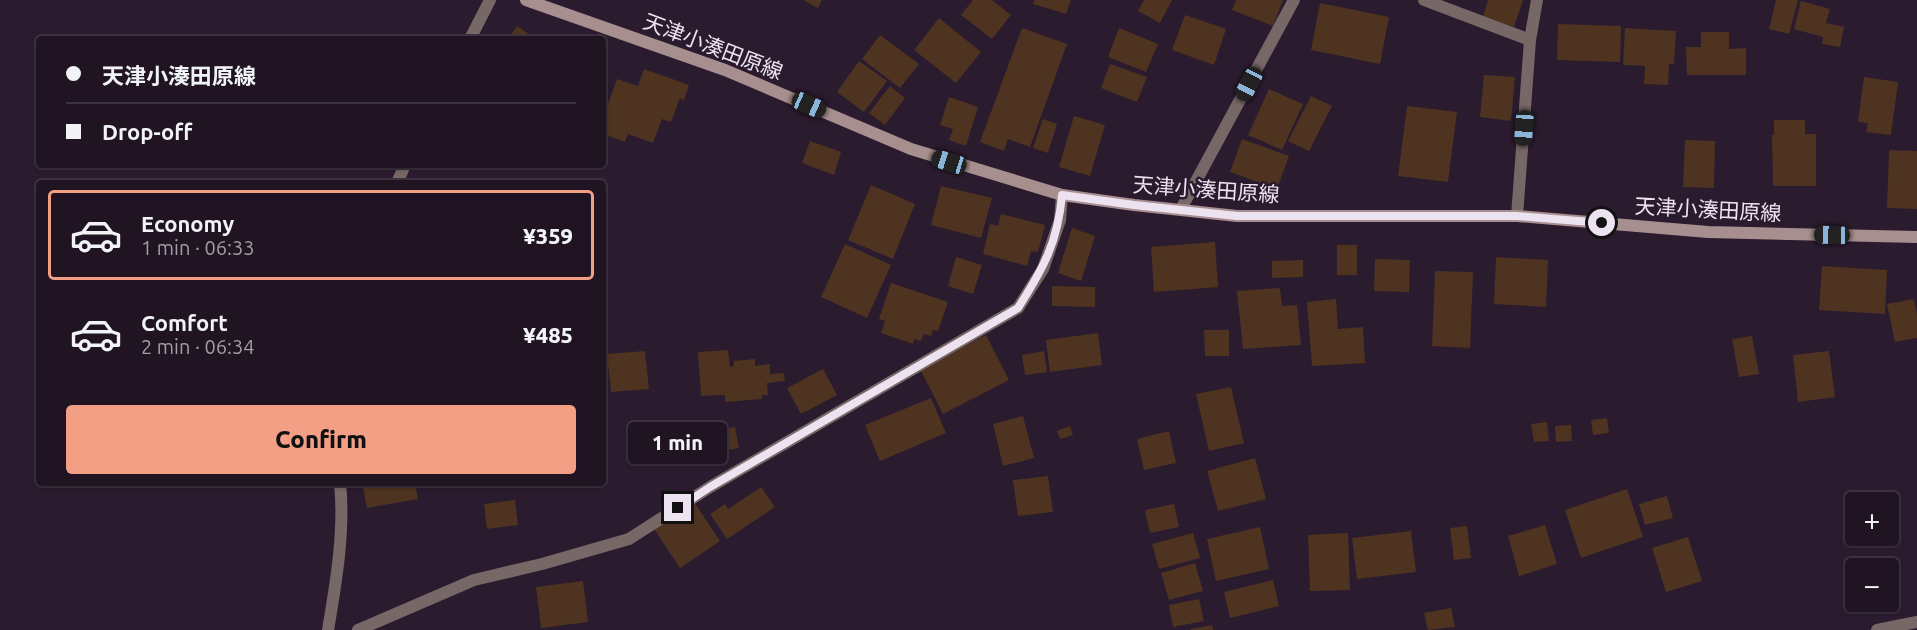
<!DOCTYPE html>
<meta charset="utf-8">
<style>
body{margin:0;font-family:Ubuntu,"Noto Sans JP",sans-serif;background:#281d2b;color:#f1f3f6;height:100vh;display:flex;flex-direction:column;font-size:22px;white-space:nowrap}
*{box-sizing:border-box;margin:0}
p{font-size:20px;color:#a29ea6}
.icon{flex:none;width:33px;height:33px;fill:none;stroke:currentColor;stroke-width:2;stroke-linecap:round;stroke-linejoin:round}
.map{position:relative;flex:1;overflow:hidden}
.drawer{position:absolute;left:36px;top:180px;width:570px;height:306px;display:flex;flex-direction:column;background:#201423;border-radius:6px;box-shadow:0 2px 4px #0004,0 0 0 2px #3d3341}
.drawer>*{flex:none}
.banner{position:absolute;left:36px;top:36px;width:570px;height:132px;border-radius:6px;box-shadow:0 2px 4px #0004,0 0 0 2px #3d3341;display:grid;align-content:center;height:132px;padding:0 30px;background:#201423}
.buttons{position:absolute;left:1845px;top:492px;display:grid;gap:12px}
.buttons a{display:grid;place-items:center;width:54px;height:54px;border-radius:6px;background:#201423;box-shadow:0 2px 4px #0004,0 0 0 2px #3d3341;font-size:30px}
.end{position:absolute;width:27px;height:27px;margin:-14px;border:8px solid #ede2f0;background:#111;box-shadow:0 0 0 3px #111}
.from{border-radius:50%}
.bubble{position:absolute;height:42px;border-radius:6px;background:#201423;box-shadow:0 2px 4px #0004,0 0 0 2px #3d3341;font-size:20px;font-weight:800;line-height:42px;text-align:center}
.car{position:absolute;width:18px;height:36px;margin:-18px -9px;border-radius:8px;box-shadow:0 0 4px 2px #0007;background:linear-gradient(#222 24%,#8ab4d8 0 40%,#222 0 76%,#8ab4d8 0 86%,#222 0)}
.banner b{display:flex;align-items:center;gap:21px;height:57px;font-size:22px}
.banner b+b{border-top:2px solid #3d3341}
.banner i{width:15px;height:15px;background:#f1f3f6}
ul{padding:10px 0 0;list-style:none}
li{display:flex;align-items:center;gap:18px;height:90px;margin:0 12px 9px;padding:0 18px;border:3px solid transparent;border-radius:6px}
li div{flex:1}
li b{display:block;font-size:22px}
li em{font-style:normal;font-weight:800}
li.selected{border-color:#f39f86}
li>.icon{width:54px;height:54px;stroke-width:1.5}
.action{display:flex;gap:12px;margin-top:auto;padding:12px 30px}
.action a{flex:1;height:69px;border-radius:6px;background:#f39f86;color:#111;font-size:24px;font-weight:800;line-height:69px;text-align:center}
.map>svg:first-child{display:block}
</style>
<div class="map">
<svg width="1917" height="630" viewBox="0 0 1917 630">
<rect width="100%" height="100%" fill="#2b1b2f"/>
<path fill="#4d3320" d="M803,0H822L818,8Z
M973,0H992L1011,15L992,39L961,15Z
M1035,0H1071L1066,14L1033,4Z
M1144,0H1172L1160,23L1138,11Z
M1236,0H1283L1273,26L1232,10Z
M1488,0H1523L1514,27L1483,17Z
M1776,0H1798L1789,34L1769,29Z
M1801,1L1830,9L1826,23L1844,27L1840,47L1822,44L1823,37L1794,29Z
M1320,3L1389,17L1380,64L1311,50Z
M1185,15L1226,29L1214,65L1172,50Z
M939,18L981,52L956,83L914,50Z
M1558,24L1621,26L1620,62L1557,60Z
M517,26L536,39H508Z
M1022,28L1067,44L1030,147L1008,139L1004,151L980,142Z
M1119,28L1158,44L1146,72L1108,57Z
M1625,28L1676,31L1674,64H1669L1668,85L1644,84L1645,66L1623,65Z
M1701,32H1729V49L1746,48V75H1687L1686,47H1701Z
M880,35L919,64L900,88L862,59Z
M859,61L887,81L864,112L837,92Z
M1110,64L1147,77L1137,102L1101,88Z
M644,69L689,85L684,100L680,98L671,122L662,119L653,143L628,134L625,142L603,134V118L617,79L638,86Z
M1484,75L1515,77L1511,121L1480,117Z
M1864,77L1898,82L1891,135L1866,132L1868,123L1858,122Z
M890,86L905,98L885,125L869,113Z
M1269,89L1303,104L1282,150L1248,135Z
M1311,96L1332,106L1309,151L1288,141Z
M949,97L978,107L966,146L949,140L953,129L940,125Z
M1407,106L1457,112L1448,182L1398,176Z
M1074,116L1105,125L1090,176L1059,167Z
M1043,119L1057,124L1048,153L1033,148Z
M1774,120H1805V134H1816V186H1773L1772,135H1774Z
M1242,139L1289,156L1277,189L1230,172Z
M1685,140L1715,141L1714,188L1683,187Z
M810,141L841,152L834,175L802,163Z
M1889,150L1917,151V209L1887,208Z
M871,185L915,204L893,259L848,240Z
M941,186L992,198L981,238L931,225Z
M1001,214L1045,225L1038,252L1031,251L1027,266L983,254L990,224L998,226Z
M1072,228L1095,236L1081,281L1058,273Z
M1215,242L1218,287L1154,292L1151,247Z
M845,244L891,265L867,318L821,297Z
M1337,245H1357V275H1337Z
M956,257L982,265L973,294L948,286Z
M1496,257L1548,260L1546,307L1494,304Z
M1375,259L1410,260L1409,292L1374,291Z
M1303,260V277L1272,278V261Z
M1822,266L1887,270L1885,314L1819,310Z
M1435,271L1473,272L1470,348L1432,346Z
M891,283L948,302L938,331L933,330L931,336L924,334L921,341L914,339L913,344L881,333L885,321L879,319Z
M1052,286L1095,287V307L1052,306Z
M1280,288L1282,306L1297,305L1301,345L1243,349L1237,291Z
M1336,299L1338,329L1363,327L1365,363L1312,366L1307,302Z
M1914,299L1917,314V338L1895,342L1887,304Z
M603,309H608L606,354H603Z
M1204,330H1229V356H1205Z
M1098,333L1102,365L1050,372L1046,340Z
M986,335L1009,380L943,414L920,369Z
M1752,336L1759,374L1739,377L1732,339Z
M728,350L730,367L734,366V361L755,359V366L770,364V374L784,373L785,381L767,383L768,395H762V399L725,402V395L701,396L698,352Z
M645,351L649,389L611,392L607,354Z
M1044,351L1047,372L1025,375L1022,355Z
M1829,351L1835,397L1798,402L1793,355Z
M823,369L837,395L801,414L787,388Z
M1231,387L1244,443L1209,451L1196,394Z
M931,398L946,433L880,461L865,425Z
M1023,416L1034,458L1003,466L993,424Z
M1607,418L1609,433L1593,435L1591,420Z
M1547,422L1549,441L1534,442L1531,424Z
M1571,425L1572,441L1556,442L1555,426Z
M1070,426L1073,435L1060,439L1057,431Z
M735,427L739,448L716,452L713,431Z
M1169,431L1176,463L1144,470L1137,439Z
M1255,458L1266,499L1218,511L1207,471Z
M1048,476L1053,512L1018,516L1013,480Z
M362,483H415L418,499L367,508Z
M761,487L775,507L727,539L710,514L725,504L728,509Z
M1627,489L1643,537L1581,558L1565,510Z
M1667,496L1673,518L1645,525L1639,504Z
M515,500L518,525L487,529L484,504Z
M694,502L720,541L680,568L654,529Z
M1174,504L1179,527L1150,533L1145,510Z
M1545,525L1557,564L1519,576L1508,536Z
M1467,526L1471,558L1454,560L1450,528Z
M1260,527L1269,569L1216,581L1207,539Z
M1411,531L1416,572L1357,579L1352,538Z
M1193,533L1200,558L1159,569L1152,544Z
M1348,533L1350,590L1310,591L1308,535Z
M1688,537L1702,581L1666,592L1652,548Z
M1195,563L1203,591L1169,600L1161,573Z
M1273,580L1279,606L1230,618L1224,592Z
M583,581L588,622L541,628L536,587Z
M1199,599L1204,621L1173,627L1169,605Z
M1451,608L1455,627L1428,630L1424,613Z
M1212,625L1213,630H1191V629Z"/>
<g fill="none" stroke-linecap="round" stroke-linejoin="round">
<path stroke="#776867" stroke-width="12" d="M1424,0L1530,40
M1181,209L1294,0"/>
<path stroke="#776867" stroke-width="12" d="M470,39L490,0
M397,183L405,165
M1517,216L1530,40L1537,0
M328,630C336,583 345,530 340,483
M358,630L474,580L542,564L629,539L710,487L1018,308L1043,269L1060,220L1062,195
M1877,630L1917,622"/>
<path stroke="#a88f8f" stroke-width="12" d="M526,0L725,70L911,149L1062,195L1134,205L1237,216H1517L1708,232L1917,237"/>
</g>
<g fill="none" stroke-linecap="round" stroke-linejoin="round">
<path stroke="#ede2f0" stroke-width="8" d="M678,508L710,487L1018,308C1043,269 1058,242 1062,195L1134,205L1237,216H1517L1602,223"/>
</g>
<g text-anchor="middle" stroke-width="5" stroke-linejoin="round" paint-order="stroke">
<g font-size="21" fill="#ede2f0" stroke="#2b1b2f">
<text transform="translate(713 47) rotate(21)" y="7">天津小湊田原線</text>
<text transform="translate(1206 190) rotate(4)" y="7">天津小湊田原線</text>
<text transform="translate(1708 210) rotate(3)" y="7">天津小湊田原線</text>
</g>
</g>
</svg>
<div class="buttons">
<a>+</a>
<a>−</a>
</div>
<i class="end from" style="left:1602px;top:223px"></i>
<i class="end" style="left:678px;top:508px"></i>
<div class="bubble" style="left:628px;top:422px;width:99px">1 min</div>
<i class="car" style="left:1249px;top:84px;rotate:208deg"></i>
<i class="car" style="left:809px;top:105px;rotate:114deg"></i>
<i class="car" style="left:1524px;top:128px;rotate:184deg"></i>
<i class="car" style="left:949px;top:162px;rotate:287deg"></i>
<i class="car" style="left:1832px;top:235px;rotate:271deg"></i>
<div class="banner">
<b><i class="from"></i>天津小湊田原線</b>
<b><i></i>Drop-off</b>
</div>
<section class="drawer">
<ul>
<li class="selected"><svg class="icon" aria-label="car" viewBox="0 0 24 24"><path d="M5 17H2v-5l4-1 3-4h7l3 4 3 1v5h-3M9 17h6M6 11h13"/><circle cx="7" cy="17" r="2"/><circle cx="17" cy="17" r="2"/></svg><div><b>Economy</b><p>1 min · 06:33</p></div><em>¥359</em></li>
<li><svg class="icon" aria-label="car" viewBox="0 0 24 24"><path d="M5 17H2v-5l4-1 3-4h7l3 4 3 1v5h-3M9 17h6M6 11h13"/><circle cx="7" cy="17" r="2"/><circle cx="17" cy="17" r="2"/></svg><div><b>Comfort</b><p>2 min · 06:34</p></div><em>¥485</em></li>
</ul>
<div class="action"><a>Confirm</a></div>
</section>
</div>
